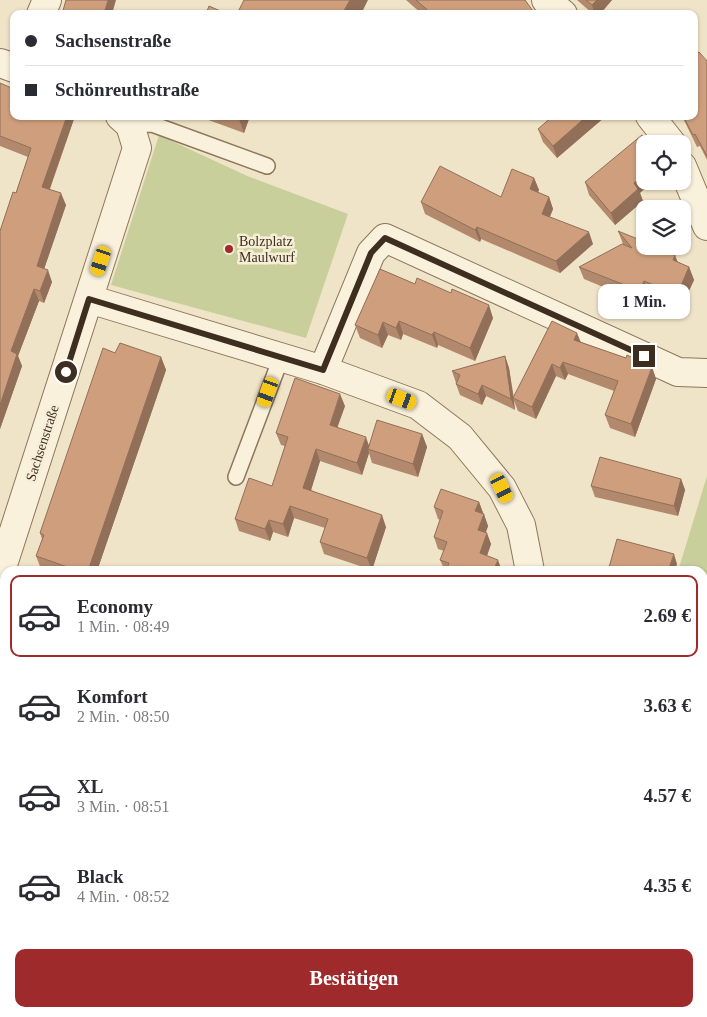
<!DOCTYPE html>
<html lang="de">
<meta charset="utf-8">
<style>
body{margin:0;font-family:Georgia,serif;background:#f7f7f7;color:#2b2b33;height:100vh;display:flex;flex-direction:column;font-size:19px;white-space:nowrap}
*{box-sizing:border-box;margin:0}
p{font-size:16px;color:#7c7c81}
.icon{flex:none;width:28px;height:28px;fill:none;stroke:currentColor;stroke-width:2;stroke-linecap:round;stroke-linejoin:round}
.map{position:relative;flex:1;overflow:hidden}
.sheet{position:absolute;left:0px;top:566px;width:708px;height:451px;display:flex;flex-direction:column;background:#fff;border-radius:15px 15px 0 0;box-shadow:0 1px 4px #0004}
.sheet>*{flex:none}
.hud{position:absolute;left:10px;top:10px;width:688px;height:110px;border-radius:10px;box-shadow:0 1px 4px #0004;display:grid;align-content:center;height:110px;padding:0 15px;background:#fff}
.fabs{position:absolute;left:636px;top:135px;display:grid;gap:10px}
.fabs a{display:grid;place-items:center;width:55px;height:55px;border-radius:10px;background:#fff;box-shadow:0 1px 4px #0004;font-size:25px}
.end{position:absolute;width:22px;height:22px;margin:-11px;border:6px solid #3d2e20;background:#fff;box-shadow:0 0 0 2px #fff}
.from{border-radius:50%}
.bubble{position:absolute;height:35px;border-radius:10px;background:#fff;box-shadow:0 1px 4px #0004;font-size:16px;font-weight:800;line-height:35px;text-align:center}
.car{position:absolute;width:15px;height:30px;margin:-15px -8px;border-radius:6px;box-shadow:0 0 4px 1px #0007;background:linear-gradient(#f5c518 24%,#345 0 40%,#f5c518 0 76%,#345 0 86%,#f5c518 0)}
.hud b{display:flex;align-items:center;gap:18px;height:48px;font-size:19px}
.hud b+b{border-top:1px solid #e1e1e2}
.hud i{width:12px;height:12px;background:#2b2b33}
ul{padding:9px 0 0;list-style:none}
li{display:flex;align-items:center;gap:15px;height:82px;margin:0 10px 8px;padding:0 5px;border:2px solid transparent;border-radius:10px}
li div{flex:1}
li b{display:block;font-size:19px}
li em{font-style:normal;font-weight:800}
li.selected{border-color:#9e2a2b}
li>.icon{width:45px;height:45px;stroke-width:1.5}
.button{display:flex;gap:10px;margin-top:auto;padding:10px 15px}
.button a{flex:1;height:58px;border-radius:10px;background:#9e2a2b;color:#fff;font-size:20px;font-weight:800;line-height:58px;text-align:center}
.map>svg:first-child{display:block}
</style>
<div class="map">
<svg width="707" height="1017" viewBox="0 0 707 1017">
<rect width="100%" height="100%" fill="#f0e4c8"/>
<path fill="#c9cf9b" d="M159,135L245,175L348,214L306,338L111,285Z
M707,476V1017H581L583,1012H702V571H678Z
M0,849L5,852V954L0,977Z"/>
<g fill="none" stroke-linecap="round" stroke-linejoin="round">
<defs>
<path id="service" d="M130,125L152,124L267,166
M236,477L281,358
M0,656L5,658"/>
<path id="minor" d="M546,0L563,14
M41,14L47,0
M0,63L14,68
M650,116L672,144
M682,166L707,226
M89,299L323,370L418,405L460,437L502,488L521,525L530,571
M323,370L371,253L385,238L678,372L707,373
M0,574L137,148L130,125L120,116
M0,824L5,828
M231,1012L235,1017
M320,1017L326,1012"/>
</defs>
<use href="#service" stroke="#8d765c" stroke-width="18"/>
<use href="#minor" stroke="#8d765c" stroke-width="30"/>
<use href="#service" stroke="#faf1dc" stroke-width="15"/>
<use href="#minor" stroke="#faf1dc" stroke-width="28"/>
</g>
<path fill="#b2896c" d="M406,0H525L533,14H422Z
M577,0H612L600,14H593Z
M695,55L707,61V160L700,146L697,147L682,116H694Z
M0,83L14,116H75L50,189L66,205L44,269L52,282L44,303L39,301L18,356L22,366L0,429L16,193L28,157L0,146Z
M202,116H250L244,133L203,118Z
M553,116H606L557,158L543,142L538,129Z
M534,178L539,190L538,192L549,197L553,209L550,217L593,244L560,273L481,239L480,242L425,214L421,202L501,197Z
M585,182L640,193L643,201L615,225L589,195Z
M618,231L678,262L689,267L694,280L681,308L648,294L644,304L584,279L579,267L623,244Z
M380,269L493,318L475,361L438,345L437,348L403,334L401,340L388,335L382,348L360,338L355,325Z
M552,321L581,342L626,358L652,367L656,379L635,437L610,428L605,415L614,391L568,374L565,380L556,376L536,419L518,411L514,401L515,410L486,396L482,405L460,395L456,384V383L452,371L505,356L509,368L514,398Z
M115,353L161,357L166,370L97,571H46L41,569L36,556L42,539L40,533Z
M345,406L337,427L369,445L422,434L427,447L418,477L372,463L369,453L362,475L320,461L311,490L386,527L372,570L324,554L320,542L325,528L294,518L288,537L273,532L270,541L239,531L235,519L272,486L285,446L281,445L276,433Z
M681,479L685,490L678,516L595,497L591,486Z
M479,502L488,526L486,532L491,544L487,556L502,571H445L440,560L444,551L438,549L434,537L440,520L438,519L434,507Z
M0,671L5,673V743L0,741Z
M141,1012H190L194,1013L195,1017H145L142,1016Z"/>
<path fill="#916f58" d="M108,0H116L112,14H104Z
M350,0H368L361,14H342Z
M597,0H612L600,14H595L592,5Z
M67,116H75L46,199L42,187Z
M238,116H250L244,133Z
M587,116H606L557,158L553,146Z
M645,173V181H654L640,193L643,201L615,225L611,213L634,183Z
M534,178L539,190L534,201L530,189Z
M61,193L66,205L41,278L37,266Z
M549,197L553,209L546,225L542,214Z
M477,227L481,239L480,242L475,230Z
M589,232L593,244L560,273L556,261Z
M675,255L680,268L673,260Z
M689,267L694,280L681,308L677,295Z
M48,270L52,282L44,303L40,291Z
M644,281L648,294L644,304L640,291Z
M34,289L39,301L18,356L22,366L0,429V405L11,351Z
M489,305L493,318L475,361L470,348Z
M399,321L403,334L401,340L396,328Z
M383,322L388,335L382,348L378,335Z
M434,332L438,345L437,348L432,335Z
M577,333L582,345L574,340Z
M505,356L509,368L515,410L511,399Z
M161,357L166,370L97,571H88Z
M563,362L568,374L565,380L560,368Z
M552,364L556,376L536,419L532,407Z
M652,367L656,379L635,437L631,424Z
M482,385L486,396L482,405L478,394Z
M340,394L345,406L334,437L330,425Z
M422,434L427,447L418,477L413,464Z
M366,437L370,449H368L369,453L362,475L357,463Z
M316,449L320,461L308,500L303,488Z
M681,479L685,490L678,516L674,506Z
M479,502L483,513L480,523L475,511Z
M290,506L294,518L288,537L283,524Z
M484,514L488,526L482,542L478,530Z
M382,515L386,527L372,570L367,558Z
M269,520L273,532L270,541L265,529Z
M487,533L491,544L484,564L480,553Z
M674,554L677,564L675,571H668Z
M498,560L502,571H493Z
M540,1012H548L546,1017H538Z"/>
<path fill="#cf9f7d" stroke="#916f58" d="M66,0H108L104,14H62Z
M244,0H350L342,14H237Z
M416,0H525L533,11L529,14H432Z
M586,0H597L592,5Z
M209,6L227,14H206Z
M699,52L707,61V156L695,134L693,135L683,116H694V53L695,55Z
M0,83L14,89V116H67L42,187L61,193L37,266L48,270L40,291L34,289L11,351L17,354L0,405V231L13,192L16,193L31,148L0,136Z
M553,116H587L553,146L538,129Z
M642,135L649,144H645V173L634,183L638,189L611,213L585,182Z
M440,166L501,197L512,169L534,178L530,189L549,197L542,214L589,232L556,261L477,227L475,230L421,202Z
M618,231L645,242V246H655L675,255L673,260L689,267L677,295L644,281L640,291L579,267L622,244L632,248Z
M380,269L415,284L417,278L451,293L452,289L489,305L470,348L434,332L432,335L399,321L396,328L383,322L378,335L355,325Z
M552,321L577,333L574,340L626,358L627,355L652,367L631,424L605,415L618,381L563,362L560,368L552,364L532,407L513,398Z
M120,343L161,357L88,571H79L36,556L44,535L40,533L103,348L115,353Z
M505,356L511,399L482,385L478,394L456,384L460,375L452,371Z
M295,378L340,394L330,425L366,437L357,463L316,449L303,488L382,515L367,558L320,542L328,519L290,506L283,524L269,520L265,529L235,519L249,478L272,486L288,437L276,433Z
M377,420L422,434L413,464L368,449Z
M600,457L681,479L674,506L591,486Z
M441,489L479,502L475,511L484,514L478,530L487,533L480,553L498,560L493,571H446L449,563L440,560L447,542L434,537L443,511L434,507Z
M617,539L674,554L668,571H608Z
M0,671L5,673V732L0,731Z
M147,1012H190L194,1013L193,1017H145Z
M395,1012H540L538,1017H530L525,1016V1017H394Z
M351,1014L360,1017H350Z"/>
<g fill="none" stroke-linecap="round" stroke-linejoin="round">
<path stroke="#3d2e20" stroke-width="6" d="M66,372L89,299L323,370L371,253L385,238L644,356"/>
</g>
<circle fill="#9e2a2b" stroke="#f7eed8" stroke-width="2" cx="229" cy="249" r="5"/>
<g text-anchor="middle" stroke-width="5" stroke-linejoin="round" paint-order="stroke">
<g font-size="14" fill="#3d2e20" stroke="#f7eed8" text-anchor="start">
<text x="239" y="246">Bolzplatz<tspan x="239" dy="16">Maulwurf</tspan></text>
</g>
<g font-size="14" fill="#3d2e20" stroke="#f7eed8">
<text transform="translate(42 443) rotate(-72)" y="5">Sachsenstraße</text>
</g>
</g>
</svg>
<div class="fabs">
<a><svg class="icon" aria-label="locate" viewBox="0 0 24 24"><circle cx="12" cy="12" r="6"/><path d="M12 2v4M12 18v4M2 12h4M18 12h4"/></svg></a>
<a><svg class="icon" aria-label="layers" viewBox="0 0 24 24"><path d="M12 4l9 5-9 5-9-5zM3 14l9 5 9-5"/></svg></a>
</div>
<i class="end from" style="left:66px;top:372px"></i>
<i class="end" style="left:644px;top:356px"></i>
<div class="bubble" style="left:598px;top:284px;width:92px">1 Min.</div>
<i class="car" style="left:101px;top:261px;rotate:198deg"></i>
<i class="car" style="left:268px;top:392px;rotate:200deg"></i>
<i class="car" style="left:402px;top:399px;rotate:110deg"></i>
<i class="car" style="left:502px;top:488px;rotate:154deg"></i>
<div class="hud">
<b><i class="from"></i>Sachsenstraße</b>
<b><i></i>Schönreuthstraße</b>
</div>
<section class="sheet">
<ul>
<li class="selected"><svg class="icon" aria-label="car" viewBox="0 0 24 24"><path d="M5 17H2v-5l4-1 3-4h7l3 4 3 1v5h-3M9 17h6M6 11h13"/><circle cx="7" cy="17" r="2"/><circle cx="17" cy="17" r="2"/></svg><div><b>Economy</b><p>1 Min. · 08:49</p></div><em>2.69 €</em></li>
<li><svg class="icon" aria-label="car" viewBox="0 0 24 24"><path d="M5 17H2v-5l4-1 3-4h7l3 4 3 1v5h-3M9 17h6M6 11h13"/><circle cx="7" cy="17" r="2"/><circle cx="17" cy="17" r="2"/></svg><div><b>Komfort</b><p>2 Min. · 08:50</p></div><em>3.63 €</em></li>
<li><svg class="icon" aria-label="car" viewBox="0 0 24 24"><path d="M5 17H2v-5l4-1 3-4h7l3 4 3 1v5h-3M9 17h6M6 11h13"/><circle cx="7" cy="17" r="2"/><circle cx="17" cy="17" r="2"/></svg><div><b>XL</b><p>3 Min. · 08:51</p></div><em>4.57 €</em></li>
<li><svg class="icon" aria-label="car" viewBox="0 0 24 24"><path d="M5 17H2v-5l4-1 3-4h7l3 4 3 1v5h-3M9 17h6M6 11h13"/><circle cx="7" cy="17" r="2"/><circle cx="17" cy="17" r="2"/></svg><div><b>Black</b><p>4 Min. · 08:52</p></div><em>4.35 €</em></li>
</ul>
<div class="button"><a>Bestätigen</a></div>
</section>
</div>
